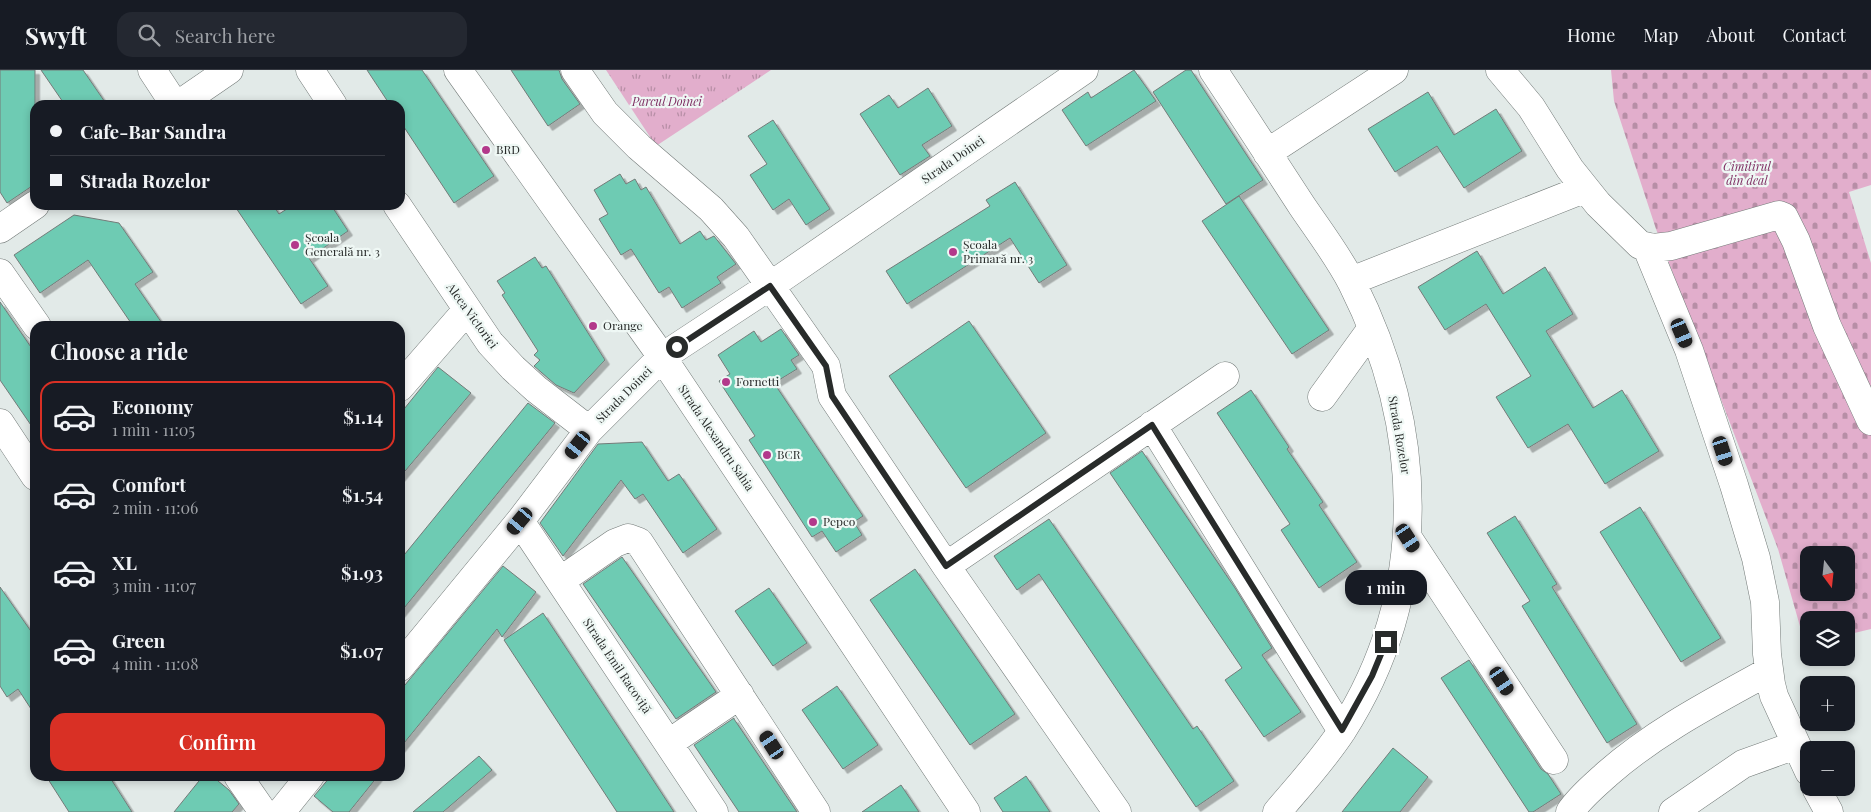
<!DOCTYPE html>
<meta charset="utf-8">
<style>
body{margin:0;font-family:"Playfair Display",serif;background:#242831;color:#f1f3f6;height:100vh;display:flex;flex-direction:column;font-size:19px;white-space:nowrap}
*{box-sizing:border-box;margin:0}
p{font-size:16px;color:#9ea1a6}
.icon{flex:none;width:28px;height:28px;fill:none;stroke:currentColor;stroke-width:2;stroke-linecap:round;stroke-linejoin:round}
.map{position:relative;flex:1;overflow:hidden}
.drawer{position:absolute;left:30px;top:251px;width:375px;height:460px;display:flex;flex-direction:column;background:#171b24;border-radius:15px;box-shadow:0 2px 8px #0003}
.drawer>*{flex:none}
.hud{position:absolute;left:30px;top:30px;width:375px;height:110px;border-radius:15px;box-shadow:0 2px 8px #0003;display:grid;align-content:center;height:110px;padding:0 20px;background:#171b24}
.needle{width:32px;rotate:165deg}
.fabs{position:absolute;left:1800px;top:476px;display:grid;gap:10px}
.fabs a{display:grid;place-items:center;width:55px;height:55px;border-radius:10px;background:#171b24;box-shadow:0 2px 8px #0003;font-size:25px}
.end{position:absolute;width:22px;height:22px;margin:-11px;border:6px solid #282b2a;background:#fff;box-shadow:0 0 0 2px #fff}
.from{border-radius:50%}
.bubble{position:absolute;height:35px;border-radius:15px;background:#171b24;box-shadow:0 2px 8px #0003;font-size:16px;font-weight:600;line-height:35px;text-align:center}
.car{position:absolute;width:15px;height:30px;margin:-15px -8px;border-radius:6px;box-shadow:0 0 4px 1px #0007;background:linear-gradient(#222 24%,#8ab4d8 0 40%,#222 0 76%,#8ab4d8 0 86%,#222 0)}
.hud b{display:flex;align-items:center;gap:18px;height:48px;font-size:19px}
.hud b+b{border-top:1px solid #363941}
.hud i{width:12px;height:12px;background:#f1f3f6}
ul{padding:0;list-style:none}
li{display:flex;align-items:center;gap:15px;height:70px;margin:0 10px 8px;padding:0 10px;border:2px solid transparent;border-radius:15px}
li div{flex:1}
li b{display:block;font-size:19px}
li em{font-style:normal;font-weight:600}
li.current{border-color:#d93025}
li>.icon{width:45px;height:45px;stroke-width:1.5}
h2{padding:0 20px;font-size:22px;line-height:60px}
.primary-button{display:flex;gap:10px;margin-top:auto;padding:10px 20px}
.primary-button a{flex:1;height:58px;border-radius:15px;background:#d93025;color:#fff;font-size:20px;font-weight:600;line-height:58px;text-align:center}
header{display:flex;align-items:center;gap:30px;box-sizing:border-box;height:70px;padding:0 25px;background:#171b24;border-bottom:1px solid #363941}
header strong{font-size:24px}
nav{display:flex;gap:28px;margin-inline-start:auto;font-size:18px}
.search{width:350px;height:45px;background:#242831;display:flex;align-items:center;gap:12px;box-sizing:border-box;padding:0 18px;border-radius:15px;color:#9ea1a6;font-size:19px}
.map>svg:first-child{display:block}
</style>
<header>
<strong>Swyft</strong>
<div class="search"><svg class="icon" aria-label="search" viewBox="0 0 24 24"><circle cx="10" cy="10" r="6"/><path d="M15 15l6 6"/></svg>Search here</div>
<nav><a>Home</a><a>Map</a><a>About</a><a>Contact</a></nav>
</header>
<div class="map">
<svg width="1871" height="742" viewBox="0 0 1871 742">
<defs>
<pattern id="grass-tufts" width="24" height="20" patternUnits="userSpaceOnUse" patternTransform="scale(1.25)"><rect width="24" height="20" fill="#e2aecc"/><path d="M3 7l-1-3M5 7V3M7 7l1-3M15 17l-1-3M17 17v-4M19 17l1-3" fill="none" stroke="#b78ea6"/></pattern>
<pattern id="cemetery-stones" width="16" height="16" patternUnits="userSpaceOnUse" patternTransform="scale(1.25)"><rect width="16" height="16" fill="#e2aecc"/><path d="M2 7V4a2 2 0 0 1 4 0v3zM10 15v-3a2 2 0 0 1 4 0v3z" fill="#b78ea6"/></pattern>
<filter id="shadow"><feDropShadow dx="4.5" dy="4.5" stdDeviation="0" flood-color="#0004"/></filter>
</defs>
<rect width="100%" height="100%" fill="#e2eae8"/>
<path fill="url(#grass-tufts)" d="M606,0H771L656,76Z"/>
<path fill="url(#cemetery-stones)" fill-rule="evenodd" d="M1611,0H1871V115L1849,122L1871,193V559L1846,565V550H1809V573L1805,574L1778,479L1656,159L1614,31ZM1809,485H1846V522H1809Z"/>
<path fill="#6ecbb3" stroke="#747b79" filter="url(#shadow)" d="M0,0H35V114L7,133L0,122Z
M41,0H83L107,35H65Z
M367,0H422L494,106L454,133L400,51V35H390Z
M511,0H559L562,9L580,34L548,56Z
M1134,0L1156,31L1086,76L1062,40L1088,22L1091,28Z
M1186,0H1191L1263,110L1226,134L1153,22Z
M928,18L952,56L922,75L930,86L900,105L860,44L889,25L898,38Z
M1428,22L1454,65L1496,39L1522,81L1464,118L1437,76L1395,102L1368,59Z
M773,50L830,139L806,155L789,129L773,140L750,105L767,94L748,66Z
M620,104L626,114L635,109L641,120L646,117L680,174L700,161L706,170L714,166L736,194L717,207L721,213L682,238L669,217L659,223L631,179L621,185L599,149L608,144L594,120Z
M1015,112L1067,195L1039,213L1010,168L907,234L886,201L990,136L986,130Z
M1239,126L1329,260L1292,284L1202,151Z
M234,135H273L279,144L293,135H331L348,161L309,188L328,216L301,234Z
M74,145L119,153L153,202L135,214L164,256H133L88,190L40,223L14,185Z
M1477,181L1503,224L1545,197L1573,244L1546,261L1593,338L1622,320L1659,381L1605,414L1568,354L1528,378L1496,327L1531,306L1486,234L1445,260L1418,217Z
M535,187L542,198L546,196L605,290L574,323L556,315L534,296L540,290L534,285L538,281L502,225L505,223L497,211Z
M0,232L35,283V361L0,310Z
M969,251L1046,363L966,418L889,306Z
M781,259L799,285L791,290L797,299L774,313L863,446L854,452L862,465L836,482L822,461L812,467L749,370L755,366L719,311L730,304L718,285L754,261L761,272Z
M438,297L471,323L400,407V344Z
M1251,320L1289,377L1287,379L1323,432L1319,435L1357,492L1319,518L1281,460L1290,454L1217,343Z
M528,333L555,353L400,543V490Z
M642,372L668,411L679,404L717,459L683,483L643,424L635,429L621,410L563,486L540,453L598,374Z
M1142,381L1235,518L1272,578L1262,585L1301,642L1264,667L1225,610L1242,598L1110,403Z
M1640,437L1721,568L1681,592L1600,462Z
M1515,446L1557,514L1552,517L1637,654L1607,673L1522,536L1530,531L1487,463Z
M1049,449L1193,659L1197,656L1234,711L1196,737L1039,504L1017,520L994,486Z
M622,487L716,622L676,649L583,514Z
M503,496L536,522L502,567L497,559L400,678V621Z
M915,499L1015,644L970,675L870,530Z
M0,517L35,567V645L18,619L7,627L0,616Z
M769,518L807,573L773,596L735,541Z
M543,543L642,693L674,742H617L504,570Z
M1469,590L1541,699L1548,704L1561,724L1533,742H1529L1441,608Z
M837,616L878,675L843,699L802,640Z
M734,648V649L797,742H739L694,675Z
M1393,678L1428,707L1400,742H1342Z
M479,686L492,700L443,742H413Z
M46,706H109L132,742H69Z
M203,706H212L229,720L239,734L232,742H174Z
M331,706H378L349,742H333L314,726Z
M1026,706L1050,742H1003L994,728Z
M901,715L919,742H862Z"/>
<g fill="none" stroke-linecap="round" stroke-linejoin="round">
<defs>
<path id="minor" d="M152,0L175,35
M310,0L333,35
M458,0L662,287L966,742
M575,0L605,43L639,77L711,139L736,167L826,296L832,326L946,496L1117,742
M1213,0C1243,45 1272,90 1302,136C1319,161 1338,186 1352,213C1425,358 1431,522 1342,661C1323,690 1299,716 1277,742
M1500,0L1531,37L1570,99L1598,134L1640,175L1653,178L1671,176L1779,145L1784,147L1796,171L1827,256L1871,351
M178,35L229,0
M1267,83L1394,0
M397,135L490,273L513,298L536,319L589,360
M0,159L35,135
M1647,178L1689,280L1734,415L1756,488L1765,532L1767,584L1771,614L1774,626L1809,702
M0,203L37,256
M1351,211L1584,119
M400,317L467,240
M1322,327L1372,258
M0,353L35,406
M1152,355L1342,661
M520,451L714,742
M1408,468L1554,690
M946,496L1225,306
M560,511L615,473L628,468L639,472L816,742
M400,597L520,451L589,360L662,287L770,216L1084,0
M669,673L740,625
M238,706L263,742
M1816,718L1829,742
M281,742L310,706
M1570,742C1580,727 1594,716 1607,704C1656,661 1713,632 1769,601
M1673,742L1743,694L1796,675"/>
</defs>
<use href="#minor" stroke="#747b79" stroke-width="29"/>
<use href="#minor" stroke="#fff" stroke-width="28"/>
</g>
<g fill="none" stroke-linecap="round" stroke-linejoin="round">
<path stroke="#282b2a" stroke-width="6" d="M677,277L770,216L826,296L832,326L946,496L1152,355L1342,660L1372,606L1386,572"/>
</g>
<g fill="#b3398b" stroke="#eff8f5" stroke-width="2">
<circle cx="486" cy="80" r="5"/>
<circle cx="295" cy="175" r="5"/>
<circle cx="953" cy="182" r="5"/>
<circle cx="593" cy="256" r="5"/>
<circle cx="726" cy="312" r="5"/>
<circle cx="767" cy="385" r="5"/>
<circle cx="813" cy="452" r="5"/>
</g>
<g text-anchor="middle" stroke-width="4.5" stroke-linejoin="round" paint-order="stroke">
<g font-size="12" font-style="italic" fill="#7f2f63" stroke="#eff8f5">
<text x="667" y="36">Parcul Doinei</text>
<text x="1747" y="101">Cimitirul<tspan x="1747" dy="14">din deal</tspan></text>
</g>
<g font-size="12" fill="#282b2a" stroke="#eff8f5" text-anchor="start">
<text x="496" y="84">BRD</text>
<text x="305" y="172">Școala<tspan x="305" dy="14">Generală nr. 3</tspan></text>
<text x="963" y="179">Școala<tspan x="963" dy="14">Primară nr. 3</tspan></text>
<text x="603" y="260">Orange</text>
<text x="736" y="316">Fornetti</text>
<text x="777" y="389">BCR</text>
<text x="823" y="456">Pepco</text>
</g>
<g font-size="12" fill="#282b2a" stroke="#eff8f5">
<text transform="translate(953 90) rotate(-35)" y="4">Strada Doinei</text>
<text transform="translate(472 246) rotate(54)" y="4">Aleea Victoriei</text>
<text transform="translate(624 325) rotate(-45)" y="4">Strada Doinei</text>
<text transform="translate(1399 365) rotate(80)" y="4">Strada Rozelor</text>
<text transform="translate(716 368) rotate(56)" y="4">Strada Alexandru Sahia</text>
<text transform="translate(617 596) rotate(56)" y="4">Strada Emil Racoviță</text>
</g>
</g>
</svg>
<div class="fabs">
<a><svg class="needle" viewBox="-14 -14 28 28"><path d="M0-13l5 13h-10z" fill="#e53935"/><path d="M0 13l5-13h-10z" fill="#9ea1a6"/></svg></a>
<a><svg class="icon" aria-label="layers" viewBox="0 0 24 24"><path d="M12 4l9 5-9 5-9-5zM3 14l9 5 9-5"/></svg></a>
<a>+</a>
<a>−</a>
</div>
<i class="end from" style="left:677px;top:277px"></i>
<i class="end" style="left:1386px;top:572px"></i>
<div class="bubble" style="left:1345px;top:500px;width:82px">1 min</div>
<i class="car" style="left:1682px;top:263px;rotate:157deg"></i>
<i class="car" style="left:578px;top:375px;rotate:218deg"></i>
<i class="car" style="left:1723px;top:381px;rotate:162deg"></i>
<i class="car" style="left:520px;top:451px;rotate:220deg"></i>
<i class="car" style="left:1408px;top:468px;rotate:147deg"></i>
<i class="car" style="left:1502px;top:611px;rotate:147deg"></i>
<i class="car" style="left:772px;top:675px;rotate:327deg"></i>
<div class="hud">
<b><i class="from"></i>Cafe-Bar Sandra</b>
<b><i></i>Strada Rozelor</b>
</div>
<section class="drawer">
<h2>Choose a ride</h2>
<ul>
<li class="current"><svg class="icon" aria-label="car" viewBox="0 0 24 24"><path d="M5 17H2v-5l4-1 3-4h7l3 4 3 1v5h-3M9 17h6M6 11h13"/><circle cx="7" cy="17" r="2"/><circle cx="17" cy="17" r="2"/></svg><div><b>Economy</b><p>1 min · 11:05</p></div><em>$1.14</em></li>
<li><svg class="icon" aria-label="car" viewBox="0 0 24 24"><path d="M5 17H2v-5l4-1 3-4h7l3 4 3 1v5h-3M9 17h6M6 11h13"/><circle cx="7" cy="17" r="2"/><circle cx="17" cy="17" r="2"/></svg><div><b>Comfort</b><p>2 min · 11:06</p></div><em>$1.54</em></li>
<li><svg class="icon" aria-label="car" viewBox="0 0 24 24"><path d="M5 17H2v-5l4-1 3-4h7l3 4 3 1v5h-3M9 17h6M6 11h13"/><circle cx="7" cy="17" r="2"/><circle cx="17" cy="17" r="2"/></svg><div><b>XL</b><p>3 min · 11:07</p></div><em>$1.93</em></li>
<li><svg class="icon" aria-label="car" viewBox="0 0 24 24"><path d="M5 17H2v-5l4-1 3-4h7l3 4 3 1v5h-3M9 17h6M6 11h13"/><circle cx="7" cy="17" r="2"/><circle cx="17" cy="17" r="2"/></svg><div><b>Green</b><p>4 min · 11:08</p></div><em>$1.07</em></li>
</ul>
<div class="primary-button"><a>Confirm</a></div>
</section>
</div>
